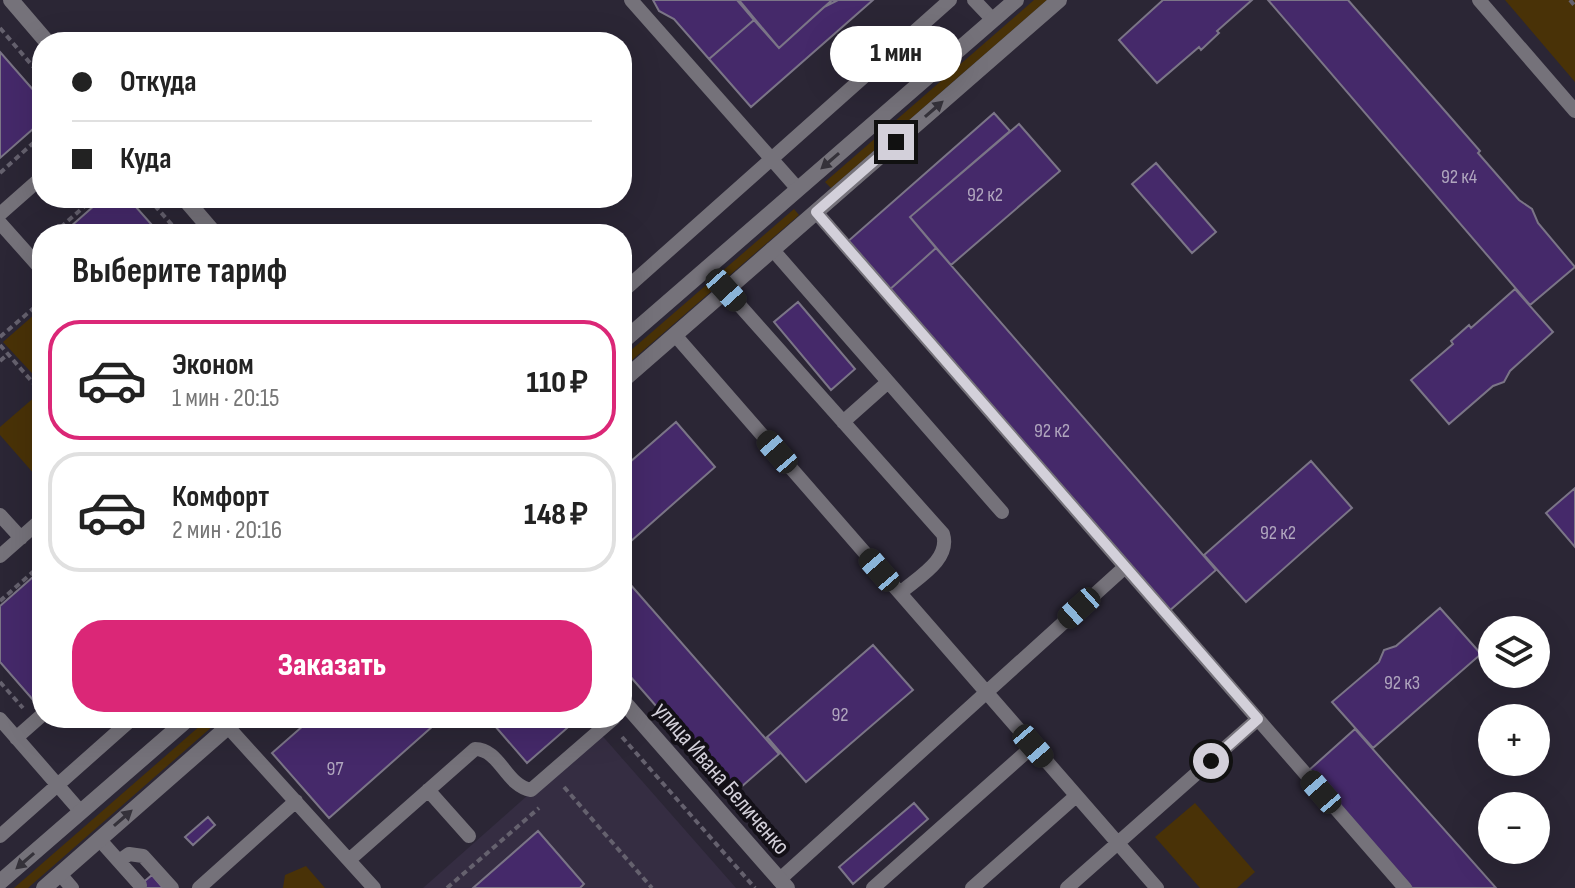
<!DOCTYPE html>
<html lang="ru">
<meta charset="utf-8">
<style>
body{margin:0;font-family:"Sofia Sans Condensed",sans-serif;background:#f2f2f2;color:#222;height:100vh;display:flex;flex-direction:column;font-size:30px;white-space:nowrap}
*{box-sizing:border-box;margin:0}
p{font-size:26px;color:#767676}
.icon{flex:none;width:44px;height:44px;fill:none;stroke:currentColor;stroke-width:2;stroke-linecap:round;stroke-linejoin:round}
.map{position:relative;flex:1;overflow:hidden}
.panel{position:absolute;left:32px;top:224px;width:600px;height:504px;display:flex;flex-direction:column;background:#fff;border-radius:32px;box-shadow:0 8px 32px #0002}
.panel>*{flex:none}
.guide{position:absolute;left:32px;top:32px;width:600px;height:176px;border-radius:32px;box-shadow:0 8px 32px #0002;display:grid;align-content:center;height:176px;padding:0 40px;background:#fff}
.controls{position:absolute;left:1478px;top:616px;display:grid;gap:16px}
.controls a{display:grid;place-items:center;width:72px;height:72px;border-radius:50%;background:#fff;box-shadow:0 8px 32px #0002;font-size:40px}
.end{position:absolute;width:36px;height:36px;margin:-18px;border:10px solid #d3d0da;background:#111;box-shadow:0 0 0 4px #111}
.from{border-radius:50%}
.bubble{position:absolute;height:56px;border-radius:28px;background:#fff;box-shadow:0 8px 32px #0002;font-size:26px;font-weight:800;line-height:56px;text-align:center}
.car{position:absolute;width:24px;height:48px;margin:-24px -12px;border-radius:10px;box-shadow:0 0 6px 2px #0007;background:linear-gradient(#222 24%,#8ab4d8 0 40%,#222 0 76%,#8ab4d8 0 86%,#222 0)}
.guide b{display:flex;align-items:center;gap:28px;height:76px;font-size:30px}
.guide b+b{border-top:2px solid #e0e0e0}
.guide i{width:20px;height:20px;background:#222}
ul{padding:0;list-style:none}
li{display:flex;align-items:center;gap:24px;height:120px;margin:0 16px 12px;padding:0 24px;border:4px solid #e0e0e0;border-radius:32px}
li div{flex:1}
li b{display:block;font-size:30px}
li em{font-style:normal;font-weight:800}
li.active{border-color:#db2777}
li>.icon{width:72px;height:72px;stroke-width:1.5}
h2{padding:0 40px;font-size:36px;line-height:96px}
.primary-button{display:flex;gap:16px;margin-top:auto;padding:16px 40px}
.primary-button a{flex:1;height:92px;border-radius:32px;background:#db2777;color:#fff;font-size:32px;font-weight:800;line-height:92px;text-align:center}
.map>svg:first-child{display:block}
</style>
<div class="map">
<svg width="1575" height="888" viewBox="0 0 1575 888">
<rect width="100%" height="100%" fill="#2b2635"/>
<path fill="#352d42" d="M599,732L736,888H423Z"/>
<path fill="#493207" d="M1034,0H1047L831,188L825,182Z
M1505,0H1575V82Z
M794,209L799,215L622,369V358Z
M35,314L42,323V384L3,342Z
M37,395L42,401V483L0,435V427Z
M209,718H222L28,888H14Z
M1195,803L1255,872L1237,888H1200L1155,837Z
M306,866L325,888H283L285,875Z"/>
<path fill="#45296a" stroke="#7b7587" stroke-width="2" d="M653,0H737L754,20L709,59L674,19L659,11Z
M739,0H838L824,7L779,48Z
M832,0H873L751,107L709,59L754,20L779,48Z
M1163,0H1252L1217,31L1219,33L1201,50L1199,47L1157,83L1119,40Z
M1268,0H1348L1480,151L1478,153L1519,200L1532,209L1538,223L1575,267L1530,305Z
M0,52L42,100V121L0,158Z
M994,113L1010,131L910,217L936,248L888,291L846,243Z
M1019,124L1060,171L951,265L910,217Z
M1156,163L1216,232L1192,253L1132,184Z
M103,198H128L160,234H62Z
M936,248L1216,570L1168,612L888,291Z
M1515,289L1553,332L1510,371L1504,382L1493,386L1449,424L1411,380L1453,344L1451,341L1469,325L1471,328Z
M798,302L855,369L831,390L774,322Z
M676,422L715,467L622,549V469Z
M1311,461L1352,508L1246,602L1204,555Z
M1575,488V547L1546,513Z
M42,569V694L34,701L0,662V606Z
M622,575L779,754L733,794L622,667Z
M1440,608L1481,654L1373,748L1332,702L1379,662L1384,650L1396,646Z
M873,645L913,690L806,782L767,737Z
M312,718H442L329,818L272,753Z
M488,718H570L574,722L527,763Z
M1355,729L1496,888H1412L1308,771Z
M914,803L928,819L853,884L839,867Z
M208,817L215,825L193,845L185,837Z
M538,831L584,884L580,888H473Z
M152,875L163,888H137L140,885Z"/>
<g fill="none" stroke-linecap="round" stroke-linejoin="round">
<path stroke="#65616e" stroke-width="4" stroke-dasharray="6 4" stroke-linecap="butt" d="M1570,0L1575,6
M0,28L42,77
M0,173L42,135
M148,198L180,234
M53,234L94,198
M0,337L42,301
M0,345L42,393
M0,361L8,354
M0,601L42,564
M0,682L23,708
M622,737L755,888
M564,787L652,888
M447,888L539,808"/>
<path stroke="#75727a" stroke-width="14" d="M631,0L798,189
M974,0L993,20
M1479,0L1575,111
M816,212L1405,888
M0,214L42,177
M0,223L42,270
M772,249L1002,512
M726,290L943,534C951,560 917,578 900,593
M622,292L950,0
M675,335L1157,888
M843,422L888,382
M0,515L21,538
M0,556L42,519
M0,719L81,812
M228,727L374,888
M16,738L42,715
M428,790L469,836
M0,836L133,718
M99,839L140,885
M349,860L475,749C500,749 506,786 531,790L614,718
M119,861L129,854L143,856L172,888
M60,874L72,888
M779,880L1125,567
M199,888L296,801
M873,888L1033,746
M972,888L1076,796
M1067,888L1258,719"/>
<path stroke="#75727a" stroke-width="16" d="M11,0L47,42
M184,198L215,234
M622,342L1016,0
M622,381L1059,0
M622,700L787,888
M0,882L189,718
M44,888L238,718"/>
</g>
<defs><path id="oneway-solid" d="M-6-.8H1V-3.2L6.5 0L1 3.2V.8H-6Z" transform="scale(2)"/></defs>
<g fill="#35323a">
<use href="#oneway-solid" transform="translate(934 109) rotate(-41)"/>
<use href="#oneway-solid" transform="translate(830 161) rotate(139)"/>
<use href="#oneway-solid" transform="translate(123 818) rotate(-41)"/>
<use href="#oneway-solid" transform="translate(25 861) rotate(139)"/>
</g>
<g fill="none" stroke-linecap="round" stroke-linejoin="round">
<path stroke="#d3d0da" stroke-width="10" d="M896,142L816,212L1258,719L1211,761"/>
</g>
<g text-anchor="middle" stroke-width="8" stroke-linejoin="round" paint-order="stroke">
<g font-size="20" fill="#b0a6be">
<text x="1459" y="183">92 к4</text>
<text x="985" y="201">92 к2</text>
<text x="1052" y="437">92 к2</text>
<text x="1278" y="539">92 к2</text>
<text x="1402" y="689">92 к3</text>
<text x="840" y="721">92</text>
<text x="335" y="775">97</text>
</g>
<g font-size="24" fill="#d3d0da" stroke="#131017">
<text transform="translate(722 778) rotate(49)" y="8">улица Ивана Беличенко</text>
</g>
</g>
</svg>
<div class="controls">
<a><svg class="icon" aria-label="layers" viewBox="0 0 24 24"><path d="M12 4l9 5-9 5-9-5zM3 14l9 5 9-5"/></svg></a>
<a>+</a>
<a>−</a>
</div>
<i class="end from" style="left:1211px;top:761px"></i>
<i class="end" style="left:896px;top:142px"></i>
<div class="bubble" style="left:830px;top:26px;width:132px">1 мин</div>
<i class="car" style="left:726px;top:290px;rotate:138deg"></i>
<i class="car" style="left:777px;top:452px;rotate:319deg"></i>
<i class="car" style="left:879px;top:570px;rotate:319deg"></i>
<i class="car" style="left:1079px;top:608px;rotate:228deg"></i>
<i class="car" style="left:1033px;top:746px;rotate:139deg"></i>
<i class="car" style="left:1321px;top:792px;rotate:319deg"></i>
<div class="guide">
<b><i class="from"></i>Откуда</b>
<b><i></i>Куда</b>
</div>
<section class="panel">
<h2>Выберите тариф</h2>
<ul>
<li class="active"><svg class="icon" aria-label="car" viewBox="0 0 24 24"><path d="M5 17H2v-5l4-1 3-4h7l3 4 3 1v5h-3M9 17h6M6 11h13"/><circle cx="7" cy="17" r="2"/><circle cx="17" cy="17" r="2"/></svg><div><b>Эконом</b><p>1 мин · 20:15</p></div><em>110 ₽</em></li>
<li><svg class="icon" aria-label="car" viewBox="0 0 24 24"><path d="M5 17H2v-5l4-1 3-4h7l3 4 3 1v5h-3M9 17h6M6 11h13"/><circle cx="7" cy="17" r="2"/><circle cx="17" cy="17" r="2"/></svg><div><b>Комфорт</b><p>2 мин · 20:16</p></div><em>148 ₽</em></li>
</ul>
<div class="primary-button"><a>Заказать</a></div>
</section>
</div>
